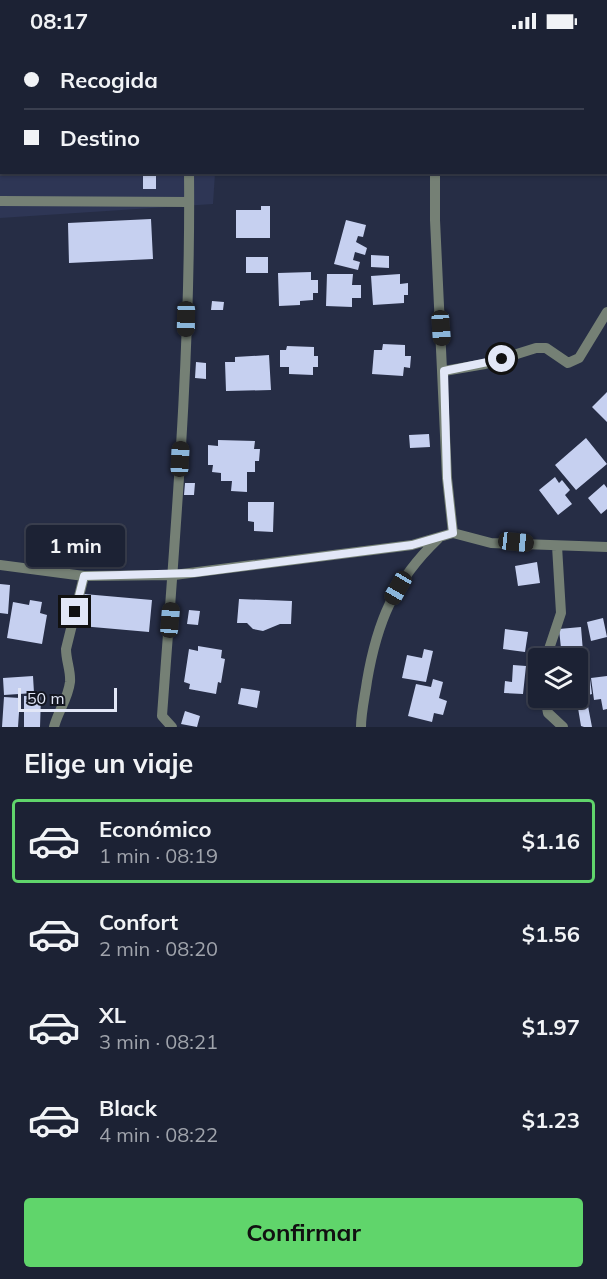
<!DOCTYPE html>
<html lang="es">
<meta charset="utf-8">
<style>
body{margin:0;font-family:Mulish,sans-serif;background:#292f40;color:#f1f3f6;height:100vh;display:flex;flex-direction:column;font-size:22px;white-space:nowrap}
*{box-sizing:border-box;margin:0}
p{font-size:20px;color:#a0a4ac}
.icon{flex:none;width:33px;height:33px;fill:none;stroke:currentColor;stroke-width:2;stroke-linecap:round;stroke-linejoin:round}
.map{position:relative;height:685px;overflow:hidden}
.details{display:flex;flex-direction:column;background:#1c2234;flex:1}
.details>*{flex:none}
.hud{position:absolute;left:0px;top:0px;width:608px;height:132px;box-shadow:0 2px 4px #0004,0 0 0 2px #3a3f4f;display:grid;align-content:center;height:132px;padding:0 24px;background:#1c2234}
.tools{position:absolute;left:528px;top:606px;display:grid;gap:12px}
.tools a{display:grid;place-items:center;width:60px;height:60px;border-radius:6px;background:#1c2234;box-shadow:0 2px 4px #0004,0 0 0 2px #3a3f4f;font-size:30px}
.scale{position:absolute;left:18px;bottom:15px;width:99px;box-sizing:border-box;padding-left:6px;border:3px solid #e2e7f7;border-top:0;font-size:16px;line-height:21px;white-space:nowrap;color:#e2e7f7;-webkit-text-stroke:4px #131621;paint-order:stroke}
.end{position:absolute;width:27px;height:27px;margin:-14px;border:8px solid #e2e7f7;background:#111;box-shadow:0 0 0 3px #111}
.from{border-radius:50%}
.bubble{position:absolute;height:42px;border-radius:6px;background:#1c2234;box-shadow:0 2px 4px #0004,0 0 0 2px #3a3f4f;font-size:20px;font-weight:700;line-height:42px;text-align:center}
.car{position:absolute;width:18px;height:36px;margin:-18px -9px;border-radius:8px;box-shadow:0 0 4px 2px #0007;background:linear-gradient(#222 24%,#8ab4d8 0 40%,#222 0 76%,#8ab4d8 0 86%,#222 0)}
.hud b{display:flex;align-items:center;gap:21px;height:57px;font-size:22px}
.hud b+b{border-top:2px solid #3a3f4f}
.hud i{width:15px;height:15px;background:#f1f3f6}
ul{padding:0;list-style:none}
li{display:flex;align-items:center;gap:18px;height:84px;margin:0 12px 9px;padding:0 12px;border:3px solid transparent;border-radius:6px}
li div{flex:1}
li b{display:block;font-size:22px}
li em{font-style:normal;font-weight:700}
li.active{border-color:#60d56b}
li>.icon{width:54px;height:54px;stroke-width:1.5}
h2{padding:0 24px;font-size:27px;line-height:72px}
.action{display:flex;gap:12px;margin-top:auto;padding:12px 24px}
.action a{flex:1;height:69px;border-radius:6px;background:#60d56b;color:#111;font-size:24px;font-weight:700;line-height:69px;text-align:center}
.status{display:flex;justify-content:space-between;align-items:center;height:42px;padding:0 30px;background:#1c2234;direction:ltr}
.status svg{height:16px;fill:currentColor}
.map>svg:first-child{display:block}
</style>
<div class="status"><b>08:17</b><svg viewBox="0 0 49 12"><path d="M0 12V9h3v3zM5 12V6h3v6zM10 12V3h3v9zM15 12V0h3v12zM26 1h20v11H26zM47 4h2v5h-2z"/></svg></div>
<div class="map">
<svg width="607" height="685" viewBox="0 0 607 685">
<rect width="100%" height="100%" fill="#262d45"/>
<path fill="#2e3655" d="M147,0H461V2Z
M0,37L2,130L215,131L213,162L0,176Z"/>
<path fill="#c6d0f0" d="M143,133H156V147H143Z
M261,164H270V196H236V168H261Z
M151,177L153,217L69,221L68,181Z
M346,178L366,183L363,195L358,194L356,200L367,206L365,213L355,210L353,218L360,220L358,228L334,222Z
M371,213L389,214V226L371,225Z
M246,215H268V231H246Z
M311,230V238H318V251H313V258L300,259V263L279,264L278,231Z
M327,232H353L352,243H361V256H352V265L326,264Z
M400,232V242L408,241V253H404V261L373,263L371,234Z
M212,259L224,260L223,268H211Z
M383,302L405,303V314H411L410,326L404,325L403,334L372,332L374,308H382Z
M287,304L314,305V314H318V325H313V333L289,332V325H280V308H286Z
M269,313L271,348L226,349L225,320H235V315Z
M196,320L206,321V337L195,336Z
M607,350V380L592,365Z
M429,392L430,405L410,406L409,393Z
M586,396L607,422L576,448L555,423Z
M218,398L255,399L254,407H260L259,419H255V430H247V450L231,449L232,439H221V431L212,430L213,423H208V403L218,404Z
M555,435L559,441L562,438L570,448L565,453L572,462L558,473L539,448Z
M185,441H195L194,453H184Z
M604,442L607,446V467L601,472L588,456Z
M248,460H274L273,490L254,489V480L248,479Z
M537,520L540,541L518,544L515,524Z
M0,542L10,543L8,572L0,571Z
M84,552L152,558L149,590L81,584Z
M239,557L292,559L291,582H280L263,589L253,587L247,581H237Z
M30,558L42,560L40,571L47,573L42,602L7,596L13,560L29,563Z
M189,568L200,569L198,583L187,582Z
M603,576L607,595L591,599L587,580Z
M581,585L584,622L578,623V616H562L559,587Z
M505,587L528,590L525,610L503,607Z
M198,604L222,608L221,616L225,617L221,641L218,640L216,652L189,647L190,642L184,640L189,607L198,609Z
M424,607L433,609L426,640L402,636L407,613L422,616Z
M513,623L526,624L523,652L504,651L505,639L512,640Z
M33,634L34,651L4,653L3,636Z
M607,634V667L603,668L601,657L594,658L591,636Z
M433,637L443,640L439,656L447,659L443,673L434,671L432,680L408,674L416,642L431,645Z
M590,637L592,652L585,654L586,663L582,664L581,655H578V640Z
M241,646L260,649L257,666L238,662Z
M24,654H41L40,685H24Z
M4,655L20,656L18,685H2Z
M588,664L592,685H584L581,684L578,666Z
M185,669L200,674L197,685L181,682Z"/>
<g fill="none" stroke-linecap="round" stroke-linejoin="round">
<path stroke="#767c91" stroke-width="2" stroke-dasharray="1.5 4.5" stroke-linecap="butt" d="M212,2V0"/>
<path stroke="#758075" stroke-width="5" d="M260,2V0
M445,2V0"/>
<path stroke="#758075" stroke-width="10" d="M435,130V178L447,436L453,491
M0,159L189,160
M444,329L485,322L536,306H546L568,321L579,316L607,270
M0,523L84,534L174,533L412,503L453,491L491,501L607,505
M546,616L561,571L557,504
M545,656L548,671L563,685
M54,685C58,669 68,657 70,640C71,629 66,619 66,607L84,534
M172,685L162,674C175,493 191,312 189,130
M361,685C361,670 365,654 367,639C377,580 394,539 438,497"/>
<path stroke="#bbd1bb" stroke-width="15" d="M463,2L475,0
M0,11H2"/>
</g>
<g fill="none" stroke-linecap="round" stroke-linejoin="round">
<path stroke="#e2e7f7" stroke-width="8" d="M75,570L84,534L194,531L412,503L453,491L447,436L444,329L502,317"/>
</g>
</svg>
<div class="tools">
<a><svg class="icon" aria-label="layers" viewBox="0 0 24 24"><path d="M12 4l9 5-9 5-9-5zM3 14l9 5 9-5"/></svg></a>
</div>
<div class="scale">50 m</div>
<i class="end from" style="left:502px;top:317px"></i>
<i class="end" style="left:75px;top:570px"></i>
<div class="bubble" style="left:26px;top:483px;width:99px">1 min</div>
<i class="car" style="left:186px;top:277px;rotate:181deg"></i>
<i class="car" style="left:441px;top:286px;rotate:176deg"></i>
<i class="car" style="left:180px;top:417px;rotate:3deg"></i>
<i class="car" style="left:516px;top:500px;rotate:96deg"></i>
<i class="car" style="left:398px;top:546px;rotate:210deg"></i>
<i class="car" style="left:170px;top:578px;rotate:5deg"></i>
<div class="hud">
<b><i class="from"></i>Recogida</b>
<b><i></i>Destino</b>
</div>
</div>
<section class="details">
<h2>Elige un viaje</h2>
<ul>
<li class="active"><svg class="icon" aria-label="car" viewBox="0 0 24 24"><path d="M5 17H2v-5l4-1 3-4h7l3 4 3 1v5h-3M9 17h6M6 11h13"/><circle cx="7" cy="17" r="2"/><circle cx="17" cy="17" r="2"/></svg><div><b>Económico</b><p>1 min · 08:19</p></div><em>$1.16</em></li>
<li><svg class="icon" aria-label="car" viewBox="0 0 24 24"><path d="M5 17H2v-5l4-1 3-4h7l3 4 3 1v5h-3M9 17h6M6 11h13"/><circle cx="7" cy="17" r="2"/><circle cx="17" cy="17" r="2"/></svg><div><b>Confort</b><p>2 min · 08:20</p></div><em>$1.56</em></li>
<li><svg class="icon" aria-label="car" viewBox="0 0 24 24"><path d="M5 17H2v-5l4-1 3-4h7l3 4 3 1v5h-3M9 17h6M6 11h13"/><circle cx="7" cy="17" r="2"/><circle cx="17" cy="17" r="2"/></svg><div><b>XL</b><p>3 min · 08:21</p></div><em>$1.97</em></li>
<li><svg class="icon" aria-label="car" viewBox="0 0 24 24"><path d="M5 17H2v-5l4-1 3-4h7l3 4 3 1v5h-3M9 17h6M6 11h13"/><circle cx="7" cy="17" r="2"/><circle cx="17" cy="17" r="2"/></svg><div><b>Black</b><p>4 min · 08:22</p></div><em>$1.23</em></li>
</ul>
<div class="action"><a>Confirmar</a></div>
</section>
